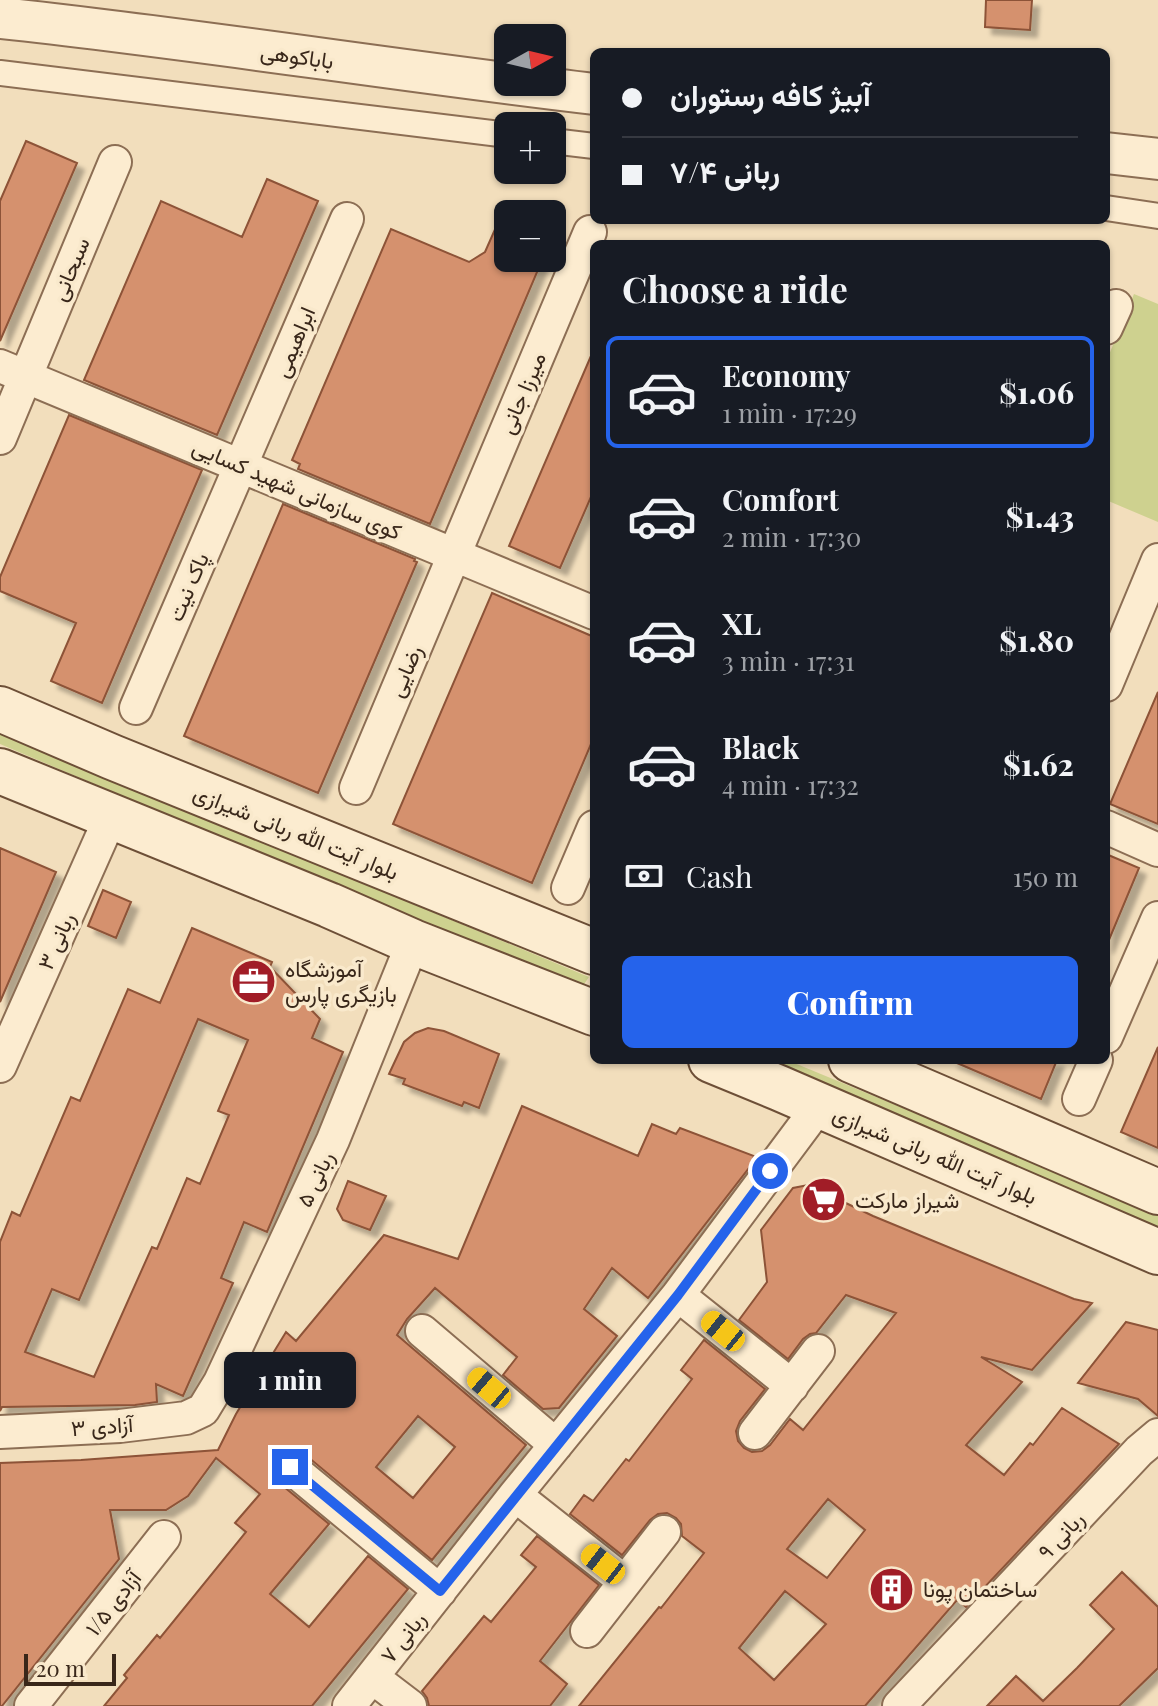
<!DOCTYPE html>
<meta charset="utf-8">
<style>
body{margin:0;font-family:"Playfair Display",Vazirmatn,serif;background:#242831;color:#f1f3f6;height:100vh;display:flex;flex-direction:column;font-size:30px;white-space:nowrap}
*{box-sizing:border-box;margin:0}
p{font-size:26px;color:#9ea1a6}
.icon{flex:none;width:44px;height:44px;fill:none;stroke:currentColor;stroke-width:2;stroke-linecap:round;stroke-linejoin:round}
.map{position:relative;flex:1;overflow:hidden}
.side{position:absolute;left:590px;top:240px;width:520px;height:824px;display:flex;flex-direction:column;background:#171b24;border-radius:12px;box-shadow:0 2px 6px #0004}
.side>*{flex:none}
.guide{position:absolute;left:590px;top:48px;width:520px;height:176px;border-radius:12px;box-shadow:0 2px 6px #0004;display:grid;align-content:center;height:176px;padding:0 32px;background:#171b24}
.needle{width:52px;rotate:82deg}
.buttons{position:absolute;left:494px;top:24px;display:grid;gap:16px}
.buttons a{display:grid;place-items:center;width:72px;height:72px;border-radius:12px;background:#171b24;box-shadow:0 2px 6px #0004;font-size:40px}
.scale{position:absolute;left:24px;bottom:20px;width:92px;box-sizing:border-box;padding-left:8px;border:4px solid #39271a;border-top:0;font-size:22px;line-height:28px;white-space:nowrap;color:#39271a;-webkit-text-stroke:6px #f9e9cc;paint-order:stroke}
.end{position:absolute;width:36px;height:36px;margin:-18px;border:10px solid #2563eb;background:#fff;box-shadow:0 0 0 4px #fff}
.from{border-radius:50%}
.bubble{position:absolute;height:56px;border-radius:12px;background:#171b24;box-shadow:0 2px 6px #0004;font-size:26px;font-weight:800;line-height:56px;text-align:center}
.car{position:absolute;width:24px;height:48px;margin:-24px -12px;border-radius:10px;box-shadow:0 0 6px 2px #0007;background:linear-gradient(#f5c518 24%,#345 0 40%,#f5c518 0 76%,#345 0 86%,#f5c518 0)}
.guide b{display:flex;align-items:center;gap:28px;height:76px;font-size:30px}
.guide b+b{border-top:2px solid #363941}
.guide i{width:20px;height:20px;background:#f1f3f6}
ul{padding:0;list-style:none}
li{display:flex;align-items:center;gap:24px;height:112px;margin:0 16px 12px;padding:0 16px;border:4px solid transparent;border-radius:12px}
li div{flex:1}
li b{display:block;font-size:30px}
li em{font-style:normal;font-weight:800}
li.active{border-color:#2563eb}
li>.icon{width:72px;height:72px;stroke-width:1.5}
h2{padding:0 32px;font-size:36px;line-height:96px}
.pay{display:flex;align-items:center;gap:20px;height:88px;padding:0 32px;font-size:30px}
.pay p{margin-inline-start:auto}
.button{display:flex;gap:16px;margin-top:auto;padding:16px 32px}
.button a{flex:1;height:92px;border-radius:12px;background:#2563eb;color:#fff;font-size:32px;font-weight:800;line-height:92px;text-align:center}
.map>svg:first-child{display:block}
</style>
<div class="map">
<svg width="1158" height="1706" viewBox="0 0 1158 1706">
<defs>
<filter id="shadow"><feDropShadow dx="7" dy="7" stdDeviation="2" flood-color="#0004"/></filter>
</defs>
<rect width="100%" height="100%" fill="#f2debc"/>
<path fill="#ced18f" d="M1134,294L1158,304V522L1106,500V362Z
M0,732L589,977L582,987L262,855L0,744Z
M756,1060H787L956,1130L1063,1171L1158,1213V1229Z"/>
<path fill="#d5916e" stroke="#8d5337" stroke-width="2" fill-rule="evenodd" filter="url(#shadow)" d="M986,0H1032L1030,30L985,27Z
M26,141L77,163L0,341V201Z
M267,179L318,201L217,435L84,380L161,201L242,237Z
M504,209L514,214H508V258H543L430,524L298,469L300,464L292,460L391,229L469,262L485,252Z
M594,349V490L560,568L509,546Z
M69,415L202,470L102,703L51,681L76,623L0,591V577Z
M283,504L415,559L414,561L417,562L318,793L184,736Z
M492,593L594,637V737L532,883L393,824Z
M1158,692V824L1110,804Z
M0,848L56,872L0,1002Z
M1106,854L1139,868L1106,947Z
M103,890L131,902L116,938L88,926Z
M192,928L272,962L270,967L320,1019L312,1038L343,1052L267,1232L244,1222L221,1278L233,1283L183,1396L156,1384L157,1402L135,1405L2,1407L0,1411V1242L12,1212L20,1216L71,1097L80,1101L128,989L160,1003ZM198,1019L248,1040L218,1111L229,1115L200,1184L187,1178L157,1249L152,1247L94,1377L25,1352L52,1289L79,1300Z
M428,1028L444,1031L499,1054L479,1108L464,1102L462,1106L403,1084L405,1079L389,1074L404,1042L415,1033Z
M1158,1047V1148L1121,1132Z
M950,1060H1057L1041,1099Z
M522,1106L638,1156L652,1124L676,1134L680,1128L754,1156L752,1164L648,1298L612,1268L584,1309L617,1336L559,1408L543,1409L503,1375L517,1357L435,1288L407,1319L397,1335L526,1445L432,1560L302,1452L294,1448L284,1449L275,1456L271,1465L272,1473L277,1481L329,1524L270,1594L309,1627L368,1556L408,1589L312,1706H104L127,1678L124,1675L157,1635L160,1638L246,1532L235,1523L260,1494L216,1458L188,1496L166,1510H110L119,1559L2,1706H0V1463L81,1460L218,1450L236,1414L286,1332L296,1341L384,1235L458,1259ZM418,1416L455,1447L413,1498L376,1467Z
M348,1181L386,1196L370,1230L343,1220L337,1209Z
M808,1185L873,1216L1074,1299L1092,1303L1032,1370L981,1357L1022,1382L966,1445L1004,1475L1030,1443L1033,1445L1062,1408L1119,1444L966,1607L957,1600L865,1706H579L659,1607L661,1608L704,1553L682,1536L681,1524L676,1518L667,1513L658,1514L650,1520L622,1555L570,1514L584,1495L593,1501L626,1459L629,1461L692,1379L681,1370L704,1340L765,1389L740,1421L736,1431L738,1441L744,1448L752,1452L762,1451L770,1445L790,1419L803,1430L896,1313L846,1295L816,1333L810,1334L803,1339L788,1359L739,1320L767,1282L761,1230L793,1188ZM828,1499L865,1530L827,1578L787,1549ZM785,1591L826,1624L774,1680L739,1648Z
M1126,1322L1158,1330V1416L1138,1399L1078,1383Z
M537,1536L599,1585L540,1661L567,1684L550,1706H429L427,1698L422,1691L484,1616L491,1622L536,1567L521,1555Z
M1122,1572L1158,1607V1668L1119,1706H987L1016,1676L1043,1701L1077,1668L1114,1629L1090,1605Z"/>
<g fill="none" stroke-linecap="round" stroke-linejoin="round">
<defs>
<path id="pedestrian" d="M0,73L508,135
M552,141L594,146
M1106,208L1158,216"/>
<path id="minor" d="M1106,328L1116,306
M0,366L594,613
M0,438L115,162
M1106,685L1158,560
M136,708L347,219
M356,788L590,232
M1106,827L1158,850
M568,888L594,827
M1106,1037L1158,918
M0,1066L111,816
M1079,1099L1096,1060
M678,1295L792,1386
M422,1331L556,1445
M0,1432L120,1426L186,1418L203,1410L220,1382L333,1140L413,942
M755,1433L818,1351
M290,1467L440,1591
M515,1495L624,1581
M587,1631L664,1532
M372,1677L410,1706
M31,1706L164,1537
M349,1706L515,1495L678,1295L819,1106
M899,1706L1139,1451L1158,1435"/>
<path id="tertiary" d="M0,18C198,39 396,71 594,94
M1106,153L1158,159"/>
<path id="secondary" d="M0,709L112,757L594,952
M0,771L329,905L413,942L594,1013
M711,1060L779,1088L1158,1252
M851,1060L1158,1192"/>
</defs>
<use href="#pedestrian" stroke="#8c6e54" stroke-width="28"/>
<use href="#minor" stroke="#8c6e54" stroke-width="36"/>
<use href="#tertiary" stroke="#8c6e54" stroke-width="44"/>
<use href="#secondary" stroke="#6d4f37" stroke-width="48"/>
<use href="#pedestrian" stroke="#fcecd0" stroke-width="24"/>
<use href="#minor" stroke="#fcecd0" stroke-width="32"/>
<use href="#tertiary" stroke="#fcecd0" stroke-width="40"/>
<use href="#secondary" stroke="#fcecd0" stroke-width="44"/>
</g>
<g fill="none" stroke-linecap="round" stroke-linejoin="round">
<path stroke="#2563eb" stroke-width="10" d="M290,1467L440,1591L678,1295L770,1171"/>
</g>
<defs>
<symbol id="office-disc" viewBox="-11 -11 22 22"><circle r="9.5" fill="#a11d27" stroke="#f9e9cc"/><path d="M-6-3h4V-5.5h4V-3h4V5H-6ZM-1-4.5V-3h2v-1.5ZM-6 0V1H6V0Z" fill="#fff"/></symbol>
<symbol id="supermarket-disc" viewBox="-11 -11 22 22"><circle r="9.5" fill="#a11d27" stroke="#f9e9cc"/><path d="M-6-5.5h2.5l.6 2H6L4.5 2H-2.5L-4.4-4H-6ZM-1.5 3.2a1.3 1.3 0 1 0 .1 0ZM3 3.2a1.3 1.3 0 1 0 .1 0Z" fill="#fff"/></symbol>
<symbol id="building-disc" viewBox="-11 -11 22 22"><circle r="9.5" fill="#a11d27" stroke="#f9e9cc"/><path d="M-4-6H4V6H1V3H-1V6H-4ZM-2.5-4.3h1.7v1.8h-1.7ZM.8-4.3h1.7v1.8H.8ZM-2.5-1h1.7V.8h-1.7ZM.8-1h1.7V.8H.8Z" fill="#fff"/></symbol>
</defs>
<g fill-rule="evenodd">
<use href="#office-disc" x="228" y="956" width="51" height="51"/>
<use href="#supermarket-disc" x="798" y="1174" width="51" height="51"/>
<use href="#building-disc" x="866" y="1564" width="51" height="51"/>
</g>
<g text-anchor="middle" stroke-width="7" stroke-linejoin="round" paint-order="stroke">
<g font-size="22" fill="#39271a" stroke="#f9e9cc">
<text transform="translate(297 56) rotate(8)" y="8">باباکوهی</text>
<text transform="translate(70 269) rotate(-67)" y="8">سبحانی</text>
<text transform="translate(294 342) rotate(-67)" y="8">ابراهیمی</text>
<text transform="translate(522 393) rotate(-67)" y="8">میرزا جانی</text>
<text transform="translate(297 489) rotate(23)" y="8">کوی سازمانی شهید کسایی</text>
<text transform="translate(188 587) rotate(-67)" y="8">پاک نیت</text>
<text transform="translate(405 671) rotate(-67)" y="8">رضایی</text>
<text transform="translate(296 832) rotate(22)" y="8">بلوار آیت الله ربانی شیرازی</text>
<text transform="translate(56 941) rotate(-66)" y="8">ربانی ۳</text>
<text transform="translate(935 1155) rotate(23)" y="8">بلوار آیت الله ربانی شیرازی</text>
<text transform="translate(315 1179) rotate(-65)" y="8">ربانی ۵</text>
<text transform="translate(102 1426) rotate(-4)" y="8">۳ آزادی</text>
<text transform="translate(1061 1535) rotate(-47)" y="8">ربانی ۹</text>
<text transform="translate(113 1603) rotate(-52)" y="8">آزادی ۱/۵</text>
<text transform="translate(403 1637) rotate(-52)" y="8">ربانی ۷</text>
</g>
<g font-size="22" fill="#39271a" stroke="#f9e9cc" text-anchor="start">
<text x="285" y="977">آموزشگاه<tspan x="285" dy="25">بازیگری پارس</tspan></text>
<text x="855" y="1208">شیراز مارکت</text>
<text x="923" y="1597">ساختمان پونا</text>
</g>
</g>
</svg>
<div class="buttons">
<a><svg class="needle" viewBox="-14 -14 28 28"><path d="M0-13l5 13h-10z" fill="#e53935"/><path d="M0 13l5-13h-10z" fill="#9ea1a6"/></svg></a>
<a>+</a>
<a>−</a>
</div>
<div class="scale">20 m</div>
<i class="end from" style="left:770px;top:1171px"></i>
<i class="end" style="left:290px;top:1467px"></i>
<div class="bubble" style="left:224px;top:1352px;width:132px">1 min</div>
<i class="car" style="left:723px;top:1331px;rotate:309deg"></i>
<i class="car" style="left:489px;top:1388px;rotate:310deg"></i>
<i class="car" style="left:603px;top:1564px;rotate:308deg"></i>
<div class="guide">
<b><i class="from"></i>آبیژ کافه رستوران</b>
<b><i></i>ربانی ۷/۴</b>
</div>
<section class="side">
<h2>Choose a ride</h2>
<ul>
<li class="active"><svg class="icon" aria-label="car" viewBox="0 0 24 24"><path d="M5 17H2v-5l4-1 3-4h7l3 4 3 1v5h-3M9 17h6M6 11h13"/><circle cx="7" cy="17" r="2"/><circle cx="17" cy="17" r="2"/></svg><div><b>Economy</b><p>1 min · 17:29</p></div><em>$1.06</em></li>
<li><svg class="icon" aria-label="car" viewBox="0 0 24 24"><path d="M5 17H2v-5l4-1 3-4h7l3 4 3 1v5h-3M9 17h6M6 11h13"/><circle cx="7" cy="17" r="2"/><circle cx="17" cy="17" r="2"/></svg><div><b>Comfort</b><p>2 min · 17:30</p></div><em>$1.43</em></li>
<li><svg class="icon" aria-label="car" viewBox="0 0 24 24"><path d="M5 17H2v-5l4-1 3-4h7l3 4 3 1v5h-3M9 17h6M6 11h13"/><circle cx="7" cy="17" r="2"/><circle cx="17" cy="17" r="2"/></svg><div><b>XL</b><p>3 min · 17:31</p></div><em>$1.80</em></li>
<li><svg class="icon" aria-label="car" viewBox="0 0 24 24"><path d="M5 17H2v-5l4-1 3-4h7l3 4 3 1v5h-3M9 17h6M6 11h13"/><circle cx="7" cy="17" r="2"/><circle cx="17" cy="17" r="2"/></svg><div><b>Black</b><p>4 min · 17:32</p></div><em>$1.62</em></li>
</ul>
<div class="pay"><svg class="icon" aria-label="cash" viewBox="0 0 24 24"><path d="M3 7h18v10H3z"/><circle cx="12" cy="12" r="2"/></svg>Cash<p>150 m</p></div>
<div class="button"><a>Confirm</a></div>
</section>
</div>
